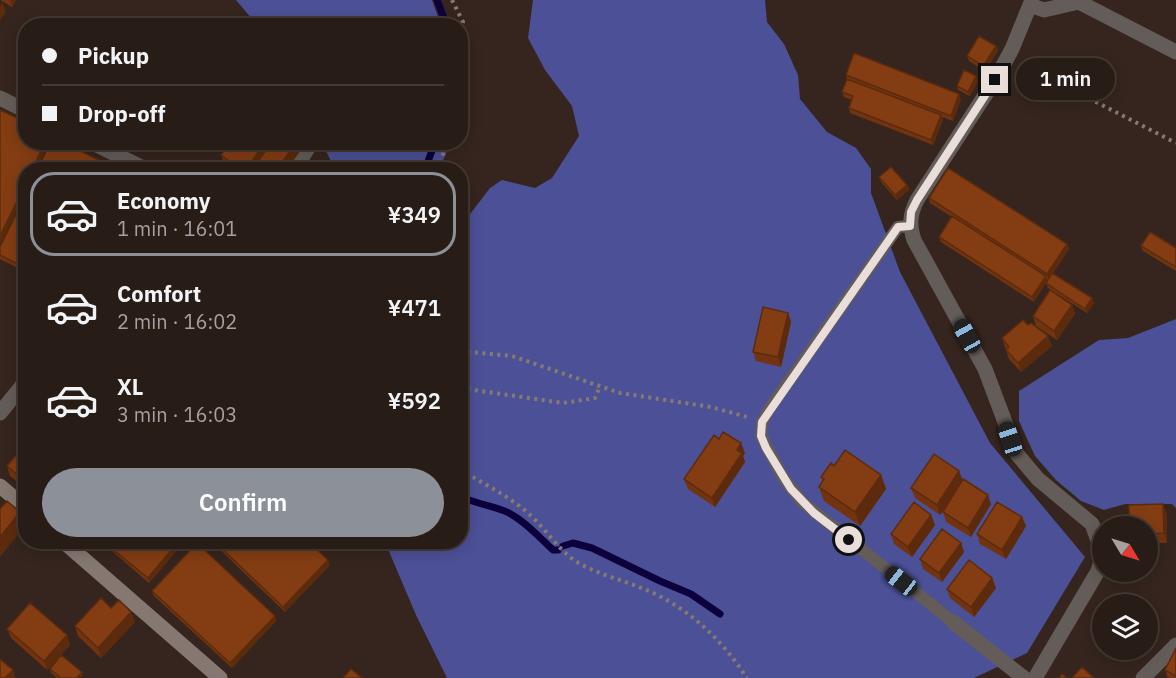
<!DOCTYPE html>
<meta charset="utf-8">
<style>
body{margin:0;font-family:"IBM Plex Sans",sans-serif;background:#30251f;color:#f1f3f6;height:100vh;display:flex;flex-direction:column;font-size:22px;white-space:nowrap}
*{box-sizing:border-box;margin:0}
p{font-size:20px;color:#a5a1a1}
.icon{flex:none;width:33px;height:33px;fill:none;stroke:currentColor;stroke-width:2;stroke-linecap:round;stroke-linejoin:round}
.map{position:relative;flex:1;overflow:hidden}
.side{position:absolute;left:18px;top:162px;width:450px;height:387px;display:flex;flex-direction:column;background:#281c16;border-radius:24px;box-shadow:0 3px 15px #0003,0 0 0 2px #443a35}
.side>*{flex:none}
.guide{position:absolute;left:18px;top:18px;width:450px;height:132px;border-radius:24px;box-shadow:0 3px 15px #0003,0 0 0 2px #443a35;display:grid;align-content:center;height:132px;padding:0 24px;background:#281c16}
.needle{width:39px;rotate:128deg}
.tools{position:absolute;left:1092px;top:516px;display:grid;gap:12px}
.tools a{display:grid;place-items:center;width:66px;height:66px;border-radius:50%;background:#281c16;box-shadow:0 3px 15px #0003,0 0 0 2px #443a35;font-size:30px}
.end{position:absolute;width:27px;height:27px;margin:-14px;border:8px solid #e9ded9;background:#111;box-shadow:0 0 0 3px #111}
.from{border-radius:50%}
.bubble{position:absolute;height:42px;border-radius:21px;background:#281c16;box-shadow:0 3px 15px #0003,0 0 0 2px #443a35;font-size:20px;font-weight:600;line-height:42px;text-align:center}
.car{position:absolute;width:18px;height:36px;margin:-18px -9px;border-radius:8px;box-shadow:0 0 4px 2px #0007;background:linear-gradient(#222 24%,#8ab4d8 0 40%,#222 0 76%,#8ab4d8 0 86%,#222 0)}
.guide b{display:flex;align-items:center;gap:21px;height:57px;font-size:22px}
.guide b+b{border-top:2px solid #443a35}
.guide i{width:15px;height:15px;background:#f1f3f6}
ul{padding:10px 0 0;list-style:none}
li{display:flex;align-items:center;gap:18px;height:84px;margin:0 12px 9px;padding:0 12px;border:3px solid transparent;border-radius:24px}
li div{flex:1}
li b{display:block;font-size:22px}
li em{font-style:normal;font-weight:600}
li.current{border-color:#8c9099}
li>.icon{width:54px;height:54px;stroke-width:1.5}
.primary-button{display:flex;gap:12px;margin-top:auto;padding:12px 24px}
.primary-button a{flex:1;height:69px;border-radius:36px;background:#8c9099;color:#fff;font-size:24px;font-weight:600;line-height:69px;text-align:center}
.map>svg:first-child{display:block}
</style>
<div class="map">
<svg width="1176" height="678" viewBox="0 0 1176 678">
<rect width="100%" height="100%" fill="#35251e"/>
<path fill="#4c5096" d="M236,0H432L441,25H257Z
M533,0H765L767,22L784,44L798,75L800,99L827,132L856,148L871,169V193L900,272L990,443L1085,557L1027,653L974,678H447L416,615L385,542H460L461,226L490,188L502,180L535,188L552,178L579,136L572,106L545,70L528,38Z
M451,142L439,170L335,169L322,143Z
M1176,319V508L1172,504H1125L1104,510L1081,501L1056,480L1035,456L1019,421V391L1099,340L1128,338Z"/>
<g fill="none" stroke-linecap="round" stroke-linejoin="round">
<path stroke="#0c003d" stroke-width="7" d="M437,0L447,26
M425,170L435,142
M460,496C477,505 494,505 509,513C526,522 539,537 553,550H558
M563,546L573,543L592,548L660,581L691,594L720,614"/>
<path stroke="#877a73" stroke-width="4" stroke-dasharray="3 4.5" stroke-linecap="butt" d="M452,0L463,22L460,37
M1022,64L1176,143
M438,170L447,142
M460,351L512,356L620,393L711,407L747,417
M460,388L563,403L595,398L600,386
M460,469C483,484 508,495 529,514C546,529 558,550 577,562C599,575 626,581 649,591C691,610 722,640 747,678"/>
<path stroke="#645c58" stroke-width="12" d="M910,226L898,227L769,409L762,422L761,436L782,476L802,502L953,622"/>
<path stroke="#645c58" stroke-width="15" d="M1032,0L1012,49L995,80L917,200C910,214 909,224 914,240L985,369L1017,454L1038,479L1092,524L1102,552
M1030,5L1044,10L1079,2L1176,52
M0,98L26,111
M91,142L147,170
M294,170L312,142
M0,413L26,381
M953,622L1024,678
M1035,678L1098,571L1102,557
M1143,678L1176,645"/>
<path stroke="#857872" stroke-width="15" d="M0,486L26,508
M64,542L220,678"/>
</g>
<path fill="#723410" d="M0,0H16L12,7Z
M996,46L998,51L985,71L969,61L967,56Z
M846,75L961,99L953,121L942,117L943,120L933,145L850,113L849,108L852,100L844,97L842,92L847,79Z
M978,81L970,96L958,90L957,86Z
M230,142H306L287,170H260L259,166L256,170H231L225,165L221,155Z
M879,177L907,185L909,190L897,200L881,182Z
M26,194V272L0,259V247Z
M929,198L1067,244L1069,249L1053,273L1094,303L1087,313L1048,288L1046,283L1034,302L941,242L939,237L952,217L930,203Z
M1141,246L1176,248V271L1143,251Z
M1072,305L1075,314L1057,340L1036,326L1033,316Z
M788,313L791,322L781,367L756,361L753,352Z
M1028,325L1052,346L1021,372L1009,359L1002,338Z
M719,439L745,453L743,456L745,462L715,507L688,489L684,479Z
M26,444V488L10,476L7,466Z
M834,466L881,475L886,489L860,526L824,501L819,487L823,481L821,477Z
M962,480L991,504L971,537L946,522L943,512L955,493L940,515L915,498L911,488Z
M1167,514V543H1148V526Z
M931,515L935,525L912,557L894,544L891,534Z
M1022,517L1026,526L1006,559L980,544L977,534Z
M103,542H184L149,583L104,544Z
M212,542H309L328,560L330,565L285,612Z
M961,543L964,552L942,582L923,569L920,559Z
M992,578L996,588L974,617L950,598L947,589Z
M152,591L276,621L232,668L154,596Z
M111,608L131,612L135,622L101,658L78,636L75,626Z
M7,629L67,635L70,645L47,670L11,638Z
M1176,648V678H1168L1165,670Z
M50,669L83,677L57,678L51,673Z"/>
<path fill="#5c2b0d" d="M10,0H16L12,7Z
M2,2L6,11L0,21V6Z
M996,46L998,51L985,71L983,66Z
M976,76L978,81L970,96L968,92Z
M959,94L961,99L953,121L951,116Z
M941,115L943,120L933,145L931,140Z
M45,142H49L36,170H32Z
M265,142H276L257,163L259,166L256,170H246Z
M296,142H306L287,170H277Z
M26,183V191L0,245V236Z
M907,185L909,190L897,200L895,195Z
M1067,244L1069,249L1049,279L1047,274Z
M1046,276L1047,281L1034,302L1032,297Z
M1092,298L1094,303L1087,313L1085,309Z
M1072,305L1075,314L1057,340L1054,331Z
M788,313L791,322L781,367L778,357Z
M1048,336L1052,346L1021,372L1018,363Z
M741,443L745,453L743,456L745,462L715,507L712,498Z
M959,471L963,481L940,515L937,505Z
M881,475L886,489L860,526L855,512Z
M988,495L991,504L971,537L968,528Z
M1163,504L1167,514V543L1164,533Z
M20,512L25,526L0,557V537Z
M931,515L935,525L912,557L908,547Z
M1022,517L1026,526L1006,559L1002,550Z
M178,542H184L149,583L148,578Z
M961,543L964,552L942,582L939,573Z
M328,560L330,565L285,612L283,607Z
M992,578L996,588L974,617L971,607Z
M131,612L135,622L101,658L98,648Z
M275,616L276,621L232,668L230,663Z
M67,635L70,645L47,670L44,661Z
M13,670L16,678H5Z
M82,672L83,677L77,678Z"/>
<path fill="#843d13" stroke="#5c2b0d" stroke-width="1.5" d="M979,36L996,46L983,66L967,56Z
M854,53L959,94L951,116L846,75Z
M964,70L976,76L968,92L957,86Z
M847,79L941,115L931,140L849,108L853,96L842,92Z
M0,110L26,122V142H45L32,170H26V183L0,236Z
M51,142H62L119,170H37Z
M230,142H265L246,170H241L221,155Z
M272,142H296L277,170H267L257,163Z
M303,166L309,170H300Z
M891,167L907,185L895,195L879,177Z
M948,168L1067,244L1047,274L929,198Z
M26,194V268L0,255V247Z
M952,216L1046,276L1032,297L939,237Z
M1150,232L1176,248V267L1141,246Z
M1052,273L1092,298L1085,309L1046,283Z
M1050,290L1072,305L1054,331L1033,316Z
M763,307L788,313L778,357L753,352Z
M1023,320L1028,325L1031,323L1048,336L1018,363L1006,350L1009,347L1002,338Z
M723,432L741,443L737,450L742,453L712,498L684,479L714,435L719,439Z
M26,444V482L7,466Z
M845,450L881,475L855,512L819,487L824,479L821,477L831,463L834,466Z
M934,454L959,471L937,505L911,488Z
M963,479L988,495L968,528L943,512Z
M7,501L20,512L0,537V509Z
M914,502L931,515L908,547L891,534Z
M997,502L1022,517L1002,550L977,534Z
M1163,504L1164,533L1148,534V526H1129V505Z
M942,529L961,543L939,573L920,559Z
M104,542H178L148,578Z
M215,542H309L328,560L283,607Z
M197,543L275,616L230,663L152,591Z
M969,560L992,578L971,607L947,589Z
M101,598L111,608L119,600L131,612L98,648L75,626Z
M30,603L67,635L44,661L7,629Z
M1176,648V676L1165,670Z
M61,655L82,672L77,678H61L50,669Z
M0,659L13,670L5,678H0Z
M1082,667L1094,678H1072Z
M351,669L362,678H343Z
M1062,674L1067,678H1059Z"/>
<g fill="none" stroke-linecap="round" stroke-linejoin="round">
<path stroke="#e9ded9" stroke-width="8" d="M849,540L814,513L791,489L766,448L761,436L762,422L898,227L910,226L911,212L917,200L995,80"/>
</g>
</svg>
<div class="tools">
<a><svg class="needle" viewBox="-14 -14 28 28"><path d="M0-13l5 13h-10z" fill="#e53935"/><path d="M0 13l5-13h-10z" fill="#a5a1a1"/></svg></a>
<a><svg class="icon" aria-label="layers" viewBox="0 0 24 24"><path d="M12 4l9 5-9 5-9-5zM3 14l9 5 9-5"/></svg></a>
</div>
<i class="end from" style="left:849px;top:540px"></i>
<i class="end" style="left:995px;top:80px"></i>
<div class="bubble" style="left:1016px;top:58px;width:99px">1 min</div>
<i class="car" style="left:967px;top:336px;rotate:331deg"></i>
<i class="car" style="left:1010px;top:439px;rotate:342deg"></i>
<i class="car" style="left:901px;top:581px;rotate:308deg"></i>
<div class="guide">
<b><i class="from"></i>Pickup</b>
<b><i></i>Drop-off</b>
</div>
<section class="side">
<ul>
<li class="current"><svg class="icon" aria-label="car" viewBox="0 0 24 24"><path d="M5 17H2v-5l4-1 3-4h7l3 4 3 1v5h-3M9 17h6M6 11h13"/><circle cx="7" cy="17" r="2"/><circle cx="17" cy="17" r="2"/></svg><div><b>Economy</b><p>1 min · 16:01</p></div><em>¥349</em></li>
<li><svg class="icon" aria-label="car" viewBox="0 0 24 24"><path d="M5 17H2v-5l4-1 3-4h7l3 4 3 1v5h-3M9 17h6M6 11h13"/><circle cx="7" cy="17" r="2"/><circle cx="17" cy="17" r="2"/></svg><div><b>Comfort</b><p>2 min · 16:02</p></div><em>¥471</em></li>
<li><svg class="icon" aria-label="car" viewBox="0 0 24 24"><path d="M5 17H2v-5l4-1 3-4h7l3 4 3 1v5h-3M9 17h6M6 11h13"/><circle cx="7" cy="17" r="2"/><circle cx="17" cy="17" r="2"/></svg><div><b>XL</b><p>3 min · 16:03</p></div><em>¥592</em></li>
</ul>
<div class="primary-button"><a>Confirm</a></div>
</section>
</div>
